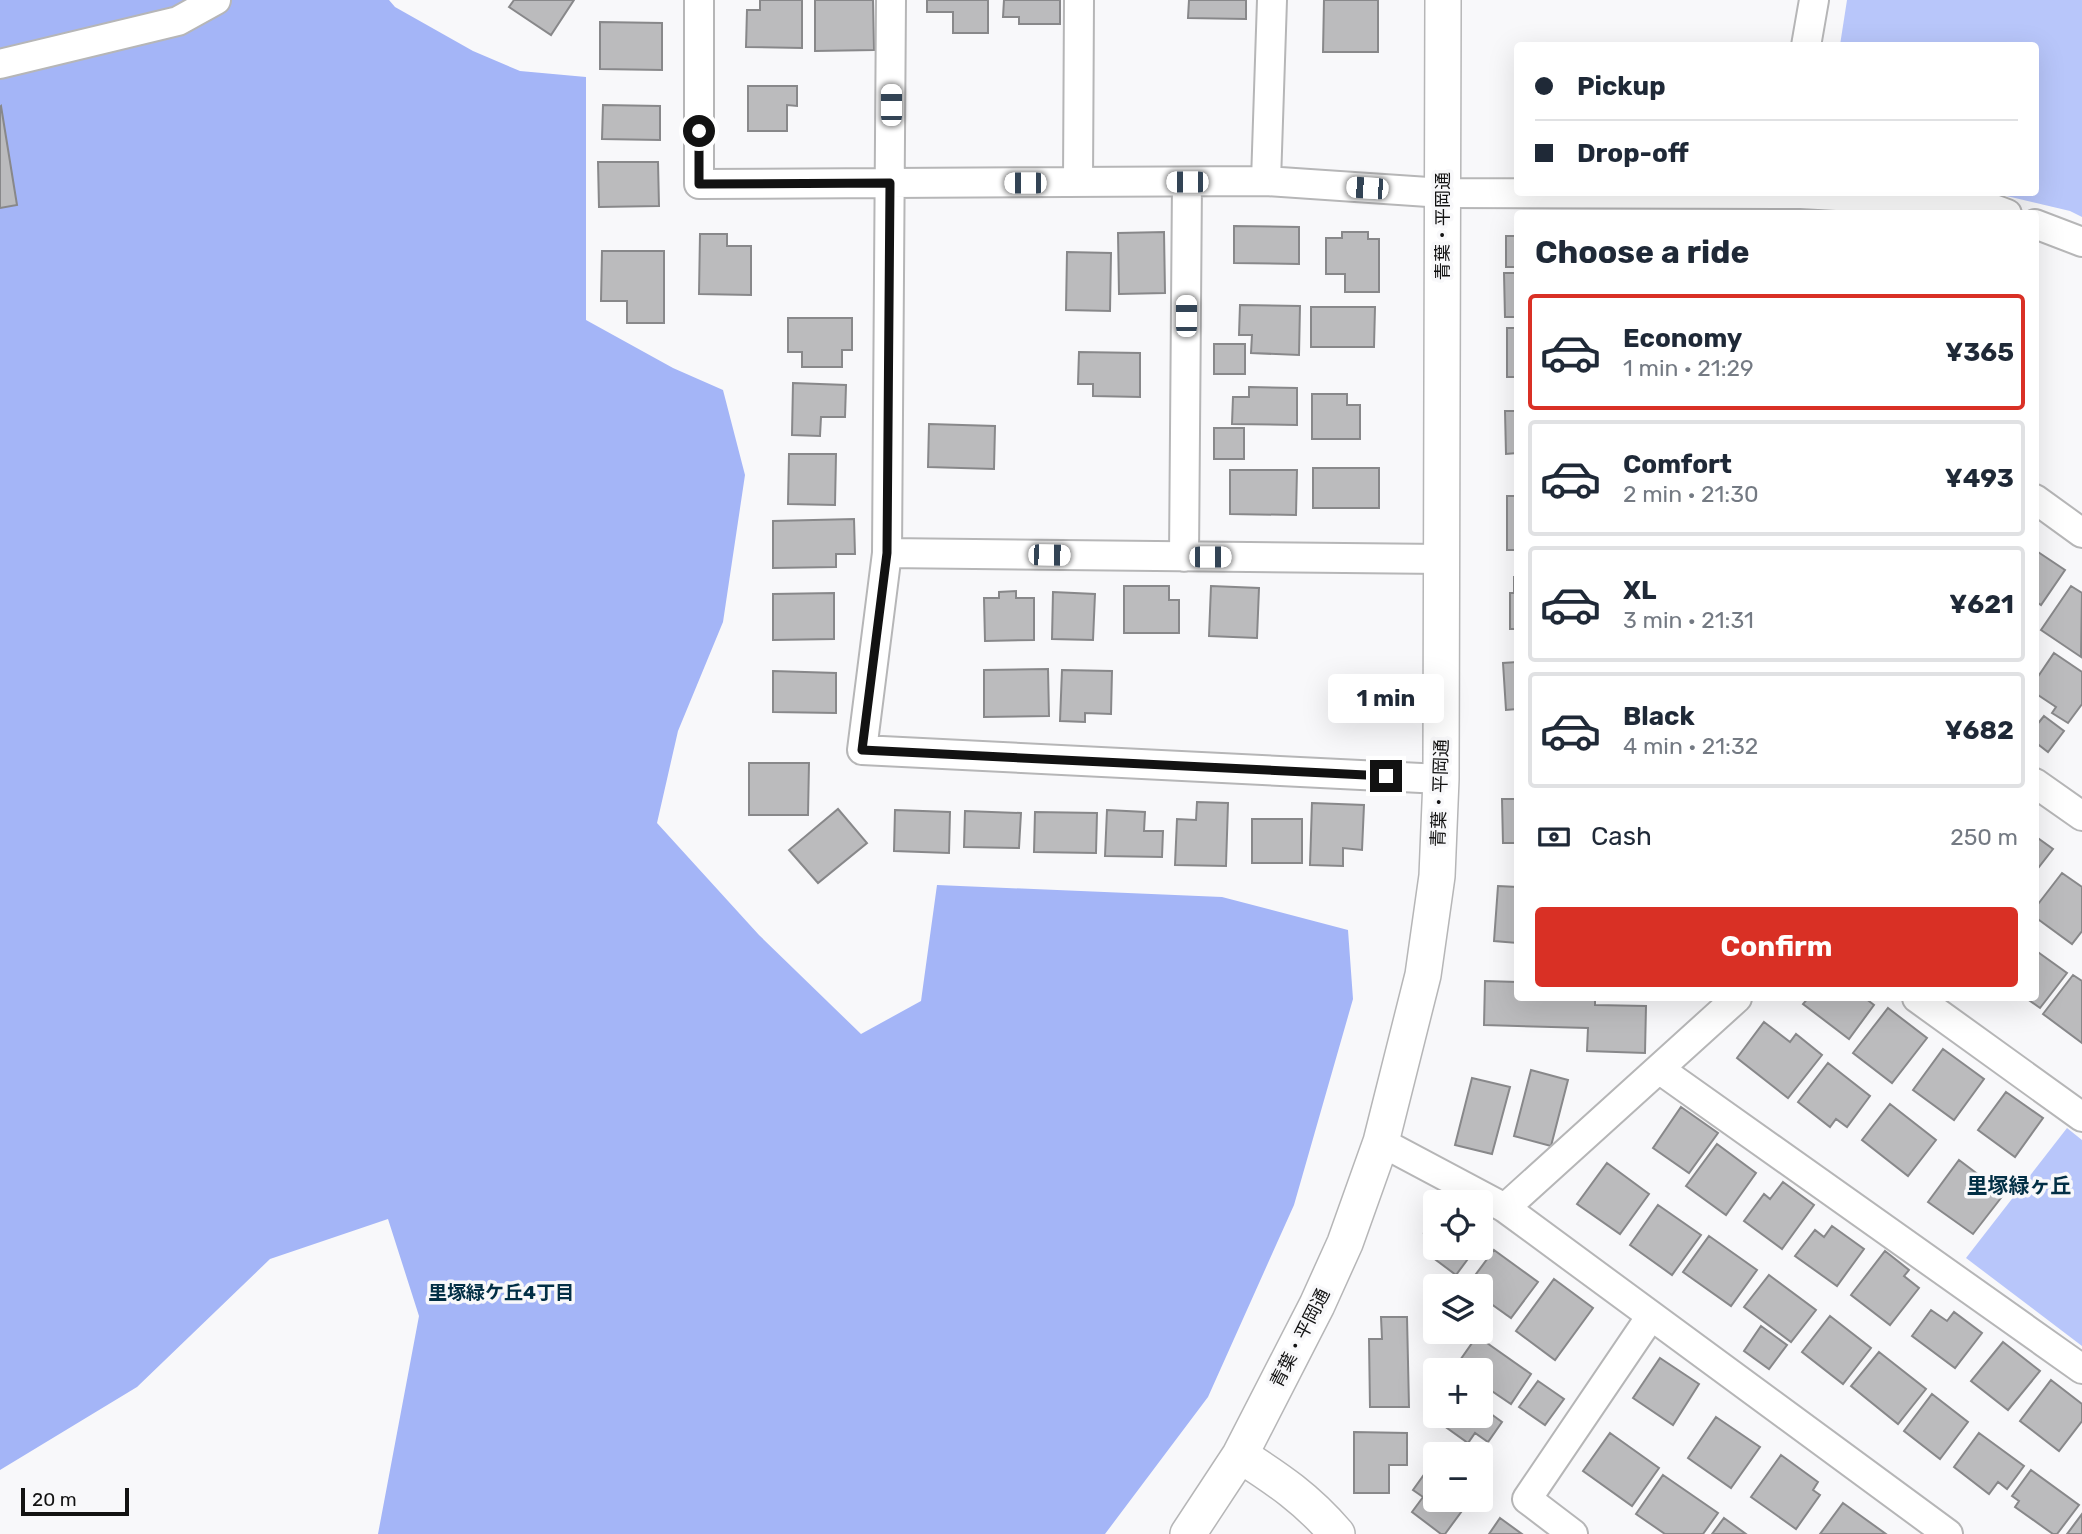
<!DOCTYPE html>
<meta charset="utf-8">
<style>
body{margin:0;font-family:Rubik,"Noto Sans JP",sans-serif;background:#f2f2f3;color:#1f2937;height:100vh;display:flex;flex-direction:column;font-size:26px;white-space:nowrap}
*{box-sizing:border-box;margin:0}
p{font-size:23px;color:#747a83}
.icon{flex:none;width:38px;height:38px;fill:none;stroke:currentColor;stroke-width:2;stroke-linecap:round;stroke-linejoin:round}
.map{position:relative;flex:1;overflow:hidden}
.sheet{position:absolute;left:1514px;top:210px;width:525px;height:791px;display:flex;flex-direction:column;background:#fff;border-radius:7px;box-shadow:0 7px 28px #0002}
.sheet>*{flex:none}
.banner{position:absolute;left:1514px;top:42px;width:525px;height:154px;border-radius:7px;box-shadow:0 7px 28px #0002;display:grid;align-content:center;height:154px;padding:0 21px;background:#fff}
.tools{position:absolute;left:1423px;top:1190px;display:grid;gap:14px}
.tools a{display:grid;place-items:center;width:70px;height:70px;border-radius:7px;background:#fff;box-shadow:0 7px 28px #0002;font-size:35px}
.scale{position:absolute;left:21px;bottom:18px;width:108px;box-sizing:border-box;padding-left:7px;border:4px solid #121212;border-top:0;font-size:19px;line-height:24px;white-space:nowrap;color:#121212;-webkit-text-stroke:5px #f8f8fa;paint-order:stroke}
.end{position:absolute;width:32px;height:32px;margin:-16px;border:9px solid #121212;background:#fff;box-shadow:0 0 0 4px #fff}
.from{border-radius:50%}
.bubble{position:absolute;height:49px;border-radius:7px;background:#fff;box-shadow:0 7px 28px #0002;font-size:23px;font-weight:700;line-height:49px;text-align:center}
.car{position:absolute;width:21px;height:42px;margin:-21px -10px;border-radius:9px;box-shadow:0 0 5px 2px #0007;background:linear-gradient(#fff 24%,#345 0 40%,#fff 0 76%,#345 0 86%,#fff 0)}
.banner b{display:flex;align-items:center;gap:24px;height:66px;font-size:26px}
.banner b+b{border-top:2px solid #e0e1e3}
.banner i{width:18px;height:18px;background:#1f2937}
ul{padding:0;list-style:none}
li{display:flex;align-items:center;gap:21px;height:116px;margin:0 14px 10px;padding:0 7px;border:4px solid #e0e1e3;border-radius:7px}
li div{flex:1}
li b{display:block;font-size:26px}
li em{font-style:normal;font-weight:700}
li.active{border-color:#d93025}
li>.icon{width:63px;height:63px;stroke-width:1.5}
h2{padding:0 21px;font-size:32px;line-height:84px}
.pay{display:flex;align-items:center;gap:18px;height:77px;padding:0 21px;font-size:26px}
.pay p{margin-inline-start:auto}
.action{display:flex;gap:14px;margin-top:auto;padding:14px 21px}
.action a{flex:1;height:80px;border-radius:7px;background:#d93025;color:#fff;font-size:28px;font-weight:700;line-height:80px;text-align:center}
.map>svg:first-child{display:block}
</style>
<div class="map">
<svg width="2082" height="1534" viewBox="0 0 2082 1534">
<rect width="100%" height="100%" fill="#f8f8fa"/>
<path fill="#b8c6fa" d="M1847,0H2082V217L2070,211L1994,193L2035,192V46L1840,45Z
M2067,1128L2082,1140V1346L1966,1258Z"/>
<path fill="#a4b5f7" d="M0,0H389L395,7L473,51L520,71L586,77V320L673,368L723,390L745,475L723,622L678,731L657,823L759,935L861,1034L921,1001L937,885L1222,897L1348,930L1353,999L1294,1205L1208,1397L1105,1534H378L419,1316L388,1219L270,1259L137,1387L0,1470Z"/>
<path fill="#bbbbbd" stroke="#88888a" stroke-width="2" d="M514,0H574L551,35L509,7Z
M760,0H802V48L746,47L747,10H760Z
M815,0H873L874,50L815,51Z
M927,0H988V33H953V12H927Z
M1004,0H1060V24H1019V17H1003Z
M1189,0H1246V19L1188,18Z
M1324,0H1378V52H1323Z
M600,22L662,23V70L600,69Z
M748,86H797V106L787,105V131H748Z
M603,105L660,106V140L602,139Z
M1,106L17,205L0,208V107Z
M598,162H658L659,206L599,207Z
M1234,226L1299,227V264L1234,263Z
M1164,232L1165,293L1119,294L1118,233Z
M1342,232H1368V239H1379V292H1345V274H1326V238H1342Z
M700,234H727V246H751V295L699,294Z
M1506,236H1517V267H1506Z
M602,251H664V323H627V301H601Z
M1067,252L1111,253L1110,311L1066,310Z
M1504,273H1517V317H1505Z
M1240,305L1300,306L1299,355L1251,353L1252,335H1239Z
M1311,307H1375L1374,347H1311Z
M788,318H852V350H842V367H802V352H788Z
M1507,328H1517V377H1507Z
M1214,344H1245V374H1214Z
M1079,352L1140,353V397L1093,396V384H1078Z
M793,383L846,385L845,417H821L820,436L792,435Z
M1249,387L1297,388V425L1232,424L1233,397H1249Z
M1312,394H1347V405H1360V439H1312Z
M1505,411H1517V453L1506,454Z
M929,424L995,426L994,469L928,467Z
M1214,428H1244V459H1214Z
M789,454H836L835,505L788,504Z
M1313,468H1379V508H1313Z
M1230,470H1297L1296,515L1230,514Z
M1507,496H1517V550H1507Z
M854,519L855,554H836V567L773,568V521Z
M2035,550L2065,570L2041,605L2035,601Z
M1514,577H1517V629H1510V593H1514Z
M1124,586H1169V600H1179V633H1124Z
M1211,586L1259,588L1257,638L1209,636Z
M2071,586L2082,593L2081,657L2041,630Z
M1016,591V598H1034V640L985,641L984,598H999V592Z
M1053,592L1095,594L1093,640L1052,639Z
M834,593V639L773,640V594Z
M2054,653L2082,672V704L2068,723L2052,713L2056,707L2035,693V681Z
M1517,662V709L1506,710L1503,663Z
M1048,669L1049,716L984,717V670Z
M1062,670L1112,671L1111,714L1085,713V722L1060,721Z
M773,671L836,673V713L773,712Z
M2044,716L2064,731L2048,752L2035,742V727Z
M749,763H809L808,815H749Z
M1502,799H1517V843H1503Z
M1197,802L1228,803L1226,866L1175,865L1177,819L1196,820Z
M1312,803L1364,805L1362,850L1343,848V866L1310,865Z
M838,809L867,843L818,883L789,850Z
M895,810L950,812L949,853L894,851Z
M1107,810L1145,812L1144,831H1163L1162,857L1105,856Z
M965,811L1021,813L1019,848L964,847Z
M1035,812L1097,813L1096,853L1034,852Z
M1252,819H1302V863H1252Z
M2035,836L2053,849L2035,872Z
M2062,873L2082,887V931L2072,944L2035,917V908Z
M1498,886L1517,887V943L1494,941Z
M2035,950L2067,973L2040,1008L2026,998H2035Z
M2073,975L2082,981V1043L2043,1014Z
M1485,981L1517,982V998H1595V1005L1646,1006L1645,1053L1587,1051L1588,1028L1484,1025Z
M1808,998H1865L1874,1005L1849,1039L1803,1004Z
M1888,1008L1927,1038L1892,1083L1853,1053Z
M1764,1022L1790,1042L1796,1034L1822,1055L1788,1098L1737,1058Z
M1943,1049L1984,1079L1954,1120L1913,1090Z
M1828,1063L1870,1096L1847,1127L1836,1119L1830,1127L1798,1102Z
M1531,1070L1568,1080L1551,1146L1514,1136Z
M1472,1078L1510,1087L1492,1154L1455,1145Z
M2006,1092L2043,1118L2015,1157L1978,1130Z
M1890,1104L1936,1140L1908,1176L1862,1140Z
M1681,1107L1718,1133L1689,1173L1653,1148Z
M1717,1144L1756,1173L1726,1215L1686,1186Z
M1959,1160L2004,1194L1973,1234L1928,1202Z
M1607,1163L1649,1194L1620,1234L1577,1204Z
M1783,1182L1814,1205L1782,1249L1744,1221L1764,1194L1770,1199Z
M1658,1205L1701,1235L1672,1275L1630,1245Z
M1435,1218V1241L1424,1233Z
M1832,1226L1864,1249L1837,1286L1795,1256L1815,1230L1824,1237Z
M1709,1236L1757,1270L1731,1306L1683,1272Z
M1435,1245V1248H1476L1456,1275L1428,1254Z
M1494,1250L1538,1282L1511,1318L1480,1296V1286H1467Z
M1885,1251L1909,1270L1904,1276L1919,1288L1890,1325L1851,1295Z
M1769,1275L1816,1310L1791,1342L1744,1307Z
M1554,1279L1593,1308L1555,1360L1516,1331Z
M1931,1310L1947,1321L1954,1312L1982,1333L1955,1368L1912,1336Z
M1830,1316L1871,1348L1843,1384L1802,1352Z
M1381,1317H1407L1409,1407H1370L1369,1339H1382Z
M1761,1326L1787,1345L1769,1369L1744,1351Z
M1477,1336L1531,1374L1511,1404L1480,1383V1370H1462L1456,1366Z
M2003,1342L2040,1371L2008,1410L1971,1381Z
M1879,1352L1926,1389L1898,1424L1851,1386Z
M1660,1358L1699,1384L1673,1425L1633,1398Z
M2051,1380L2082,1404V1421L2059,1451L2020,1421Z
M1538,1381L1564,1399L1545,1425L1519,1407Z
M1932,1394L1968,1422L1940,1459L1904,1431Z
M1480,1406L1502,1422L1488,1442L1475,1433L1468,1443L1433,1418L1435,1415L1480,1416Z
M1716,1417L1760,1447L1731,1488L1688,1458Z
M1354,1432L1407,1433V1465H1389V1493H1354Z
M1610,1433L1659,1468L1632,1506L1583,1471Z
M1979,1433L2024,1466L2007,1489L1998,1482L1989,1494L1954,1467Z
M1781,1455L1818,1482L1813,1490L1820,1495L1796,1529L1751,1497Z
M1433,1462L1435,1500H1470L1445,1534H1441L1412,1512L1423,1497L1413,1490Z
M2031,1470L2079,1505L2057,1534H2053L2015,1507L2019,1501L2012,1496Z
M1663,1475L1718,1513L1703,1534H1665L1636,1514Z
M1843,1503L1886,1534H1820Z
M2082,1514V1534H2067Z
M1500,1518L1522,1534H1489Z
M1724,1518L1746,1534H1712Z"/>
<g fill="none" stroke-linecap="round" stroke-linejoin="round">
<defs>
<path id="minor" d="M699,0V184L1266,181L1443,193L1801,194L1980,204L2007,214
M891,0L887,553L862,750L1441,779
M1806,46L1814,0
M0,64L178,21L216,0
M1266,181L1272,0
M1078,182L1079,0
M2035,224L2082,242
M2035,499L2082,533
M887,553L1443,559
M1184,557L1187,182
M2035,783L2082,816
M1917,998L2082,1117
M1659,1069L2082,1369
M1381,1142L1505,1208L1948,1534
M1505,1208L1737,998
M1573,1534L1527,1499L1651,1316"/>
<path id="tertiary" d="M1240,1455C1279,1480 1307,1499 1337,1534
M1188,1534L1240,1455L1317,1305L1345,1243L1381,1142L1423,975L1437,876L1441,779L1443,0"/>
</defs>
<use href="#minor" stroke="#b6b6b7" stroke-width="32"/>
<use href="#tertiary" stroke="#b6b6b7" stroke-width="38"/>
<use href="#minor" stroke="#fff" stroke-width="28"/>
<use href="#tertiary" stroke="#fff" stroke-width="35"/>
</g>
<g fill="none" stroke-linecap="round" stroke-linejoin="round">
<path stroke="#121212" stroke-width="9" d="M699,131V184L890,183L887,553L862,750L1386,776"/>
</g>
<g text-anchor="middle" stroke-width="7" stroke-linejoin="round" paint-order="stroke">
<g font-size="18" fill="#121212" stroke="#f8f8fa">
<text transform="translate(1443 226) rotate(-90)" y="6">青葉・平岡通</text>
<text transform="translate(1440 793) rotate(-88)" y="6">青葉・平岡通</text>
<text transform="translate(1300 1338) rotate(-63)" y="6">青葉・平岡通</text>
</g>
<g font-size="19" font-weight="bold" fill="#022f45" stroke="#f8f8fa">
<text x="501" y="1299">里塚緑ケ丘4丁目</text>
</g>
<g font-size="21" font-weight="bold" fill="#022f45" stroke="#f8f8fa">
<text x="2019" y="1193">里塚緑ヶ丘</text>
</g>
</g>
</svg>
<div class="tools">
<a><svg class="icon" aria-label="locate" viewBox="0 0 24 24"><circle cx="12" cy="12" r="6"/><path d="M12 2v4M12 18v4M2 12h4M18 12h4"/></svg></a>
<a><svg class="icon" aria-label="layers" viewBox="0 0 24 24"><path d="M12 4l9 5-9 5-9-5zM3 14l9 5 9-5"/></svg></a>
<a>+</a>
<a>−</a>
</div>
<div class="scale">20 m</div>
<i class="end from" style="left:699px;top:131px"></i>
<i class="end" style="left:1386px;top:776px"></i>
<div class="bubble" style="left:1328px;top:674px;width:116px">1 min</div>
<i class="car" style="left:891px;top:105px;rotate:0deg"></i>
<i class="car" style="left:1187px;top:182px;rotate:270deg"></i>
<i class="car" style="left:1025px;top:183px;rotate:270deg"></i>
<i class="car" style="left:1367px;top:188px;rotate:274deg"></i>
<i class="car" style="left:1186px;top:316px;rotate:0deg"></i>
<i class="car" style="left:1049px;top:555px;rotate:91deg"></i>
<i class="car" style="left:1210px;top:557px;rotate:90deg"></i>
<div class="banner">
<b><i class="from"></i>Pickup</b>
<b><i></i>Drop-off</b>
</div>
<section class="sheet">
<h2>Choose a ride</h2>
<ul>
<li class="active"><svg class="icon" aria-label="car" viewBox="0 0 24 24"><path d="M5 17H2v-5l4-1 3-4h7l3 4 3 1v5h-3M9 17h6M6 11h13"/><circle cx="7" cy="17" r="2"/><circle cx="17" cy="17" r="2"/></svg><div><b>Economy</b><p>1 min · 21:29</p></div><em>¥365</em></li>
<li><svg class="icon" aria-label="car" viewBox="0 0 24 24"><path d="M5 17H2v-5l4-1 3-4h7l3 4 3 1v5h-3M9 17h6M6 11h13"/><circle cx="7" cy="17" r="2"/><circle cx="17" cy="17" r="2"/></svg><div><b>Comfort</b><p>2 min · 21:30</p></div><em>¥493</em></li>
<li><svg class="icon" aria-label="car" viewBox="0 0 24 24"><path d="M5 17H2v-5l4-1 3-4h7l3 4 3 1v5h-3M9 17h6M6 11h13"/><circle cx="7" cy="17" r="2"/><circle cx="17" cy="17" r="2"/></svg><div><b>XL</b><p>3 min · 21:31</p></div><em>¥621</em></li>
<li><svg class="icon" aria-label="car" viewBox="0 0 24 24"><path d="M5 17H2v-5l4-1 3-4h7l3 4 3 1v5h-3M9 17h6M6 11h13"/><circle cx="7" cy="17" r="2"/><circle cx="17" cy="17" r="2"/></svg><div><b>Black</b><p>4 min · 21:32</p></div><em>¥682</em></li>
</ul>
<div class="pay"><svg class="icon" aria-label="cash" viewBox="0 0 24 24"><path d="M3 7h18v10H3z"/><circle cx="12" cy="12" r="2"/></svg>Cash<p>250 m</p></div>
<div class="action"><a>Confirm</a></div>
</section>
</div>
